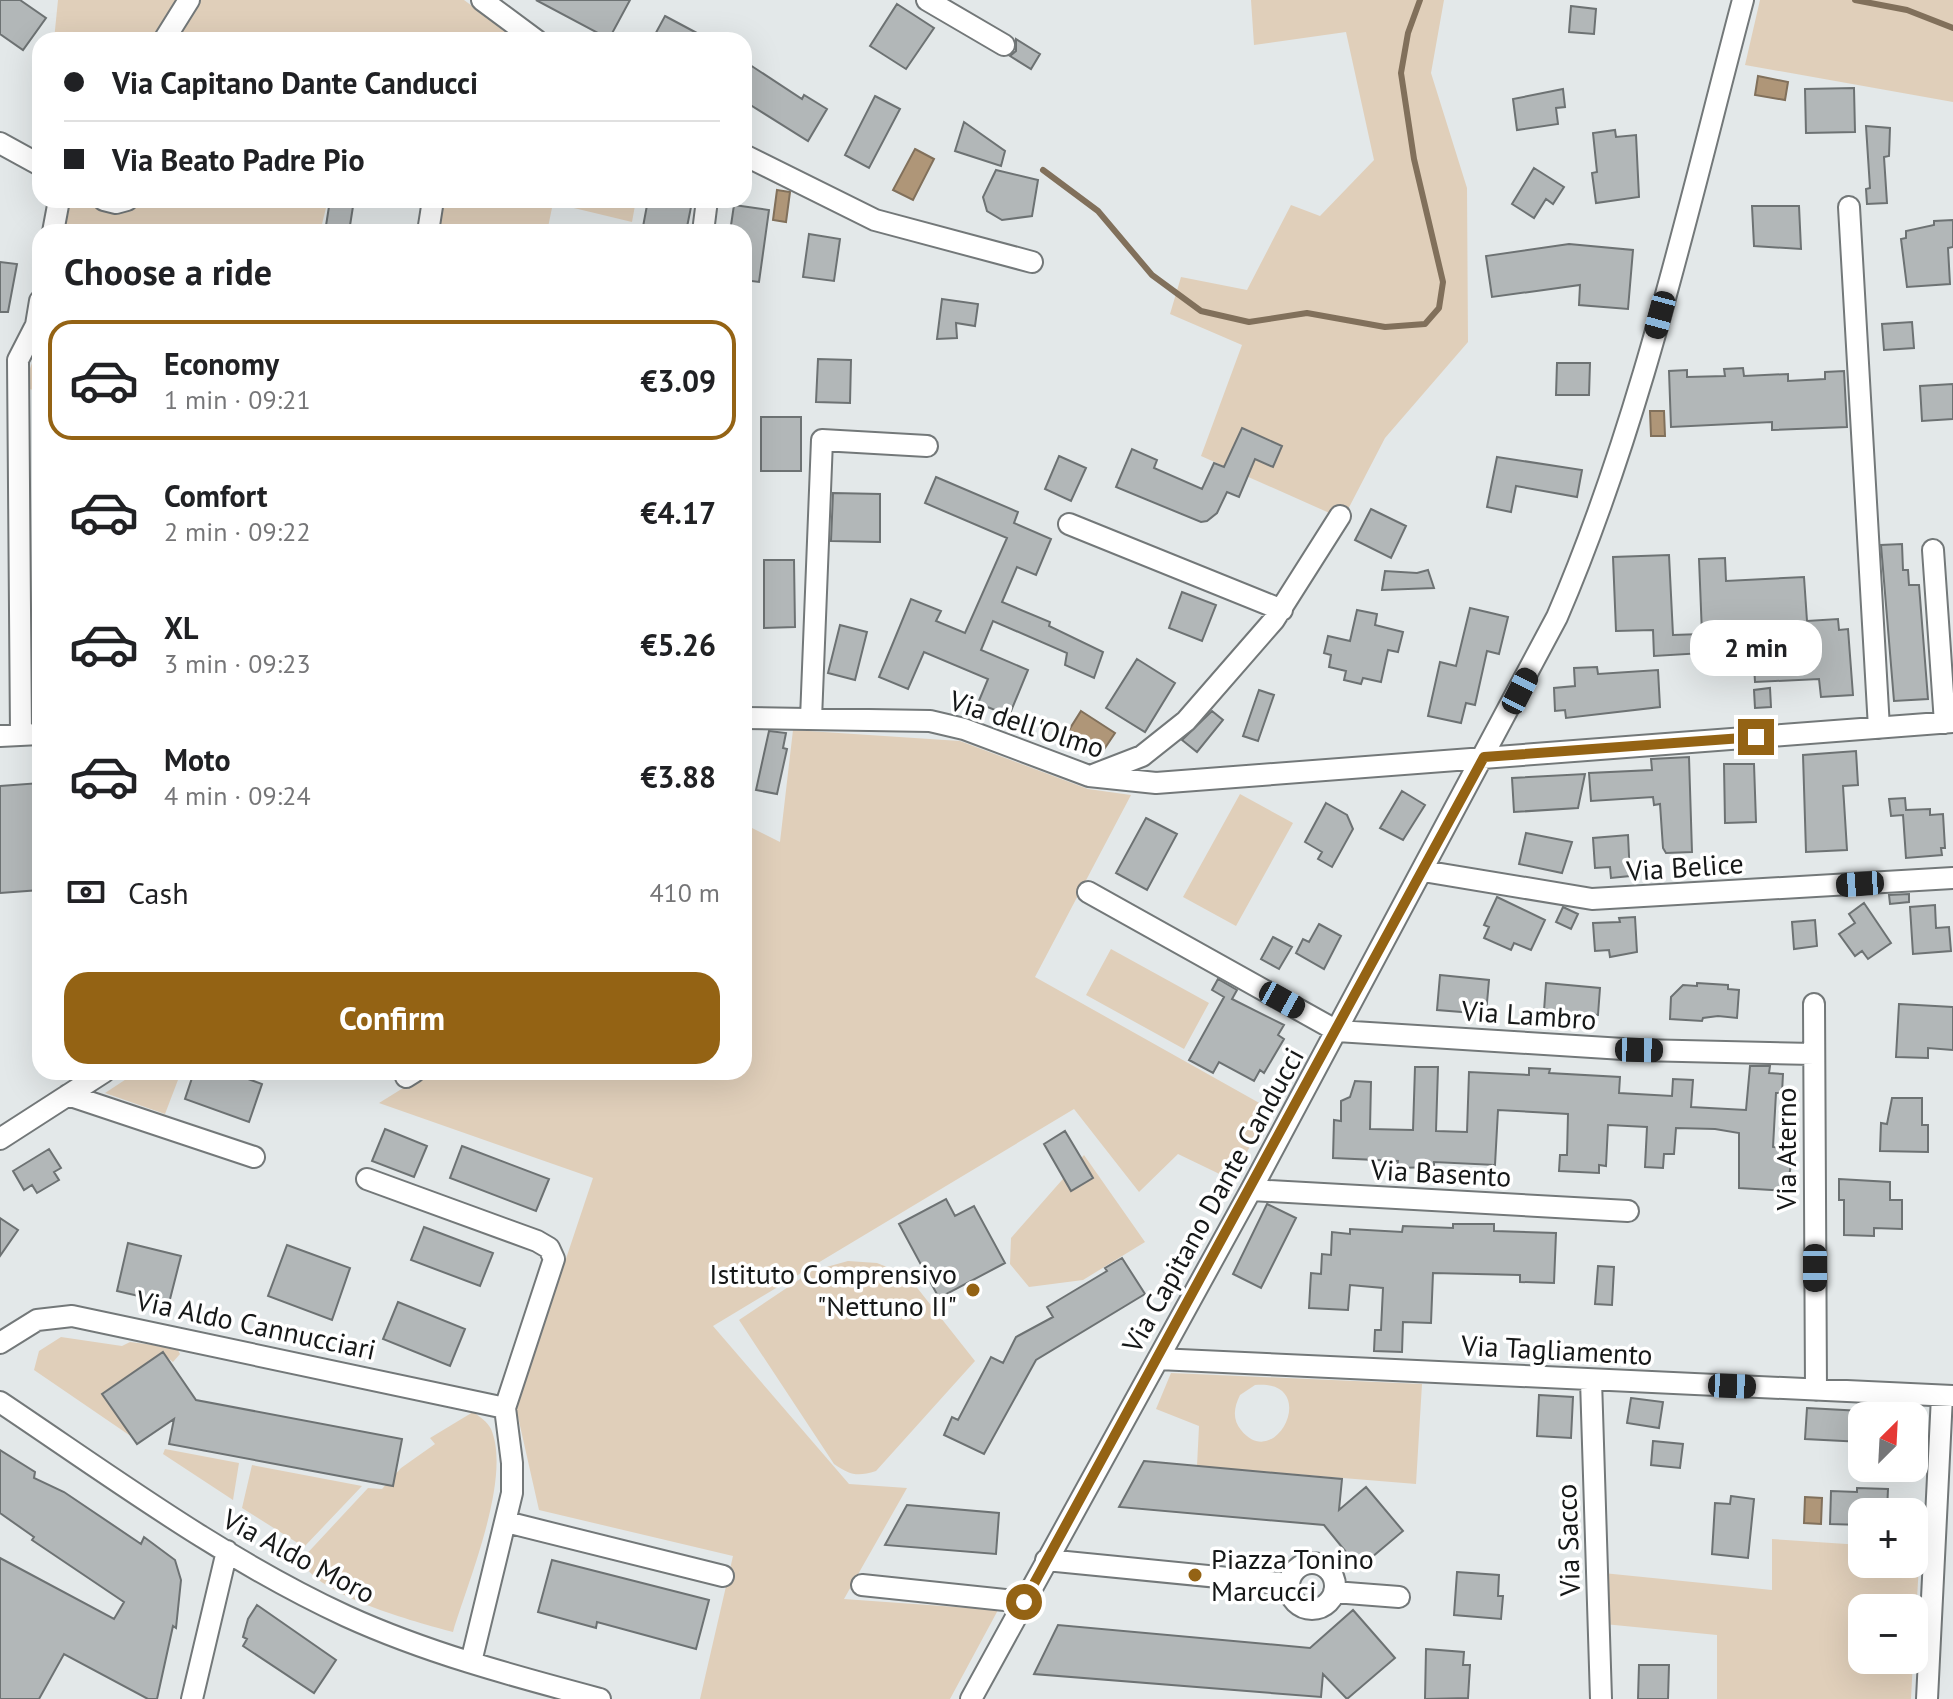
<!DOCTYPE html>
<meta charset="utf-8">
<style>
body{margin:0;font-family:"PT Sans",sans-serif;background:#f6f6f6;color:#202124;height:100vh;display:flex;flex-direction:column;font-size:30px;white-space:nowrap}
*{box-sizing:border-box;margin:0}
p{font-size:26px;color:#757577}
.icon{flex:none;width:44px;height:44px;fill:none;stroke:currentColor;stroke-width:2;stroke-linecap:round;stroke-linejoin:round}
.map{position:relative;flex:1;overflow:hidden}
.side{position:absolute;left:32px;top:224px;width:720px;height:856px;display:flex;flex-direction:column;background:#fff;border-radius:24px;box-shadow:0 8px 32px #0002}
.side>*{flex:none}
.hud{position:absolute;left:32px;top:32px;width:720px;height:176px;border-radius:24px;box-shadow:0 8px 32px #0002;display:grid;align-content:center;height:176px;padding:0 32px;background:#fff}
.needle{width:52px;rotate:24deg}
.buttons{position:absolute;left:1848px;top:1402px;display:grid;gap:16px}
.buttons a{display:grid;place-items:center;width:80px;height:80px;border-radius:16px;background:#fff;box-shadow:0 8px 32px #0002;font-size:40px}
.end{position:absolute;width:36px;height:36px;margin:-18px;border:10px solid #946314;background:#fff;box-shadow:0 0 0 4px #fff}
.from{border-radius:50%}
.bubble{position:absolute;height:56px;border-radius:24px;background:#fff;box-shadow:0 8px 32px #0002;font-size:26px;font-weight:800;line-height:56px;text-align:center}
.car{position:absolute;width:24px;height:48px;margin:-24px -12px;border-radius:10px;box-shadow:0 0 6px 2px #0007;background:linear-gradient(#222 24%,#8ab4d8 0 40%,#222 0 76%,#8ab4d8 0 86%,#222 0)}
.hud b{display:flex;align-items:center;gap:28px;height:76px;font-size:30px}
.hud b+b{border-top:2px solid #e0e0e0}
.hud i{width:20px;height:20px;background:#202124}
ul{padding:0;list-style:none}
li{display:flex;align-items:center;gap:24px;height:120px;margin:0 16px 12px;padding:0 16px;border:4px solid transparent;border-radius:24px}
li div{flex:1}
li b{display:block;font-size:30px}
li em{font-style:normal;font-weight:800}
li.current{border-color:#946314}
li>.icon{width:72px;height:72px;stroke-width:1.5}
h2{padding:0 32px;font-size:36px;line-height:96px}
.pay{display:flex;align-items:center;gap:20px;height:88px;padding:0 32px;font-size:30px}
.pay p{margin-inline-start:auto}
.primary-button{display:flex;gap:16px;margin-top:auto;padding:16px 32px}
.primary-button a{flex:1;height:92px;border-radius:24px;background:#946314;color:#fff;font-size:32px;font-weight:800;line-height:92px;text-align:center}
.map>svg:first-child{display:block}
</style>
<div class="map">
<svg width="1953" height="1699" viewBox="0 0 1953 1699">
<rect width="100%" height="100%" fill="#e3e8e9"/>
<path fill="#e0cfba" fill-rule="evenodd" d="M58,0H464L518,40H54Z
M1251,0H1444L1431,73L1467,188L1468,342L1385,438L1343,519L1201,456L1242,345L1170,314L1181,277L1247,290L1291,205L1320,216L1374,160L1346,32L1254,45Z
M1760,0H1953V102L1745,65Z
M69,200H328L320,232H63Z
M443,200H636L632,222L553,203L547,232H438Z
M40,341V391L23,388Z
M793,730L960,741L1088,789L1131,795L1035,977L1270,1109L1232,1180L1178,1154L1139,1192L1074,1109L713,1326L849,1484L907,1488L844,1599L998,1610L950,1699H700L733,1556L539,1510L516,1408L593,1178L379,1103L429,1072H744V824L780,842Z
M1240,794L1293,823L1236,926L1183,897Z
M1111,949L1209,1003L1184,1049L1086,995Z
M137,1072H181L165,1114L105,1093Z
M1084,1155L1145,1242L1083,1280L1029,1287L1010,1264L1011,1238Z
M848,1261L877,1263L907,1275L975,1361L876,1471C857,1477 850,1475 834,1464L739,1320L812,1271Z
M61,1337L122,1346L130,1342L177,1348L180,1354L173,1362L162,1353L102,1393L132,1437L34,1370L39,1351Z
M1171,1373L1422,1384L1416,1484L1197,1466L1199,1426L1156,1409ZM1255,1385C1322,1379 1276,1474 1241,1430C1232,1419 1234,1407 1240,1395Z
M473,1412C480,1417 487,1421 491,1429C512,1478 468,1581 453,1632C416,1622 317,1596 301,1560L368,1488L382,1489L401,1468L435,1444L430,1438Z
M165,1449L239,1463L233,1500L163,1454Z
M252,1465L362,1486L304,1547L242,1508Z
M1772,1539L1862,1545V1564H1914V1548H1920L1914,1649V1608H1862V1660H1913L1911,1699H1717V1635L1604,1624L1603,1573L1772,1590Z"/>
<path fill="#af9678" stroke="#81705b" stroke-width="2" d="M1758,76L1788,82L1785,100L1755,95Z
M915,149L934,159L913,200L893,190Z
M777,190L790,192L786,222L773,220Z
M1650,411H1664L1665,436H1651Z
M1081,711L1115,733L1103,751L1069,730Z
M1805,1497L1822,1498L1821,1524L1804,1523Z"/>
<g fill="none" stroke-linecap="round" stroke-linejoin="round">
<path stroke="#81705b" stroke-width="6" d="M1855,0L1907,10L1953,28
M1043,170L1098,211L1152,275L1201,311L1249,322L1307,313L1385,327L1425,324L1439,308L1443,282L1414,159L1401,73L1408,33L1420,0"/>
</g>
<path fill="#b2b7b8" stroke="#6d7273" stroke-width="2" d="M0,0H20L46,18L23,50L0,34Z
M536,0H630L609,39Z
M897,4L934,28L906,69L870,46Z
M1571,6L1596,9L1594,34L1569,32Z
M665,16L710,40H652Z
M1016,39L1040,54L1031,69L1010,56L1016,51Z
M744,61L802,99L804,95L827,109L808,141L744,101Z
M1854,88L1855,132L1806,133L1805,89Z
M1563,89L1565,107L1556,108L1558,124L1517,130L1513,99Z
M875,96L900,109L869,168L845,155Z
M964,122L1005,151L1001,166L955,151Z
M1866,126L1890,128L1889,156L1884,157L1887,203L1867,204L1866,189L1870,188Z
M1615,130L1616,137L1636,135L1639,197L1596,203L1592,173L1597,172L1593,133Z
M1534,168L1564,187L1553,204L1546,199L1534,218L1512,204Z
M996,170L1038,180L1032,216L1002,220L987,211L983,197Z
M330,200H354L349,232H325Z
M648,200L691,207L686,232H642Z
M734,205L769,210L759,282L744,280V232H730Z
M1752,206H1799L1801,249L1754,246Z
M1953,220V247L1948,248L1950,284L1907,287L1901,239L1906,238V231L1934,225V221Z
M809,234L840,239L834,281L803,277Z
M1569,244L1633,250L1628,309L1579,305L1580,285L1492,297L1486,256Z
M0,262L17,264L8,312H0Z
M942,299L978,304L975,326L956,323L957,338L937,339Z
M1912,322L1914,348L1884,350L1882,324Z
M818,359L851,360L850,403L816,402Z
M1557,363H1590L1589,395H1556Z
M1743,368L1744,376L1788,374V381L1825,379V372L1844,371L1847,427L1772,430V422L1671,427L1669,371L1687,370V377L1725,376L1724,369Z
M1953,384V419L1922,421L1920,386Z
M761,417H801V471H761Z
M1242,428L1282,446L1273,467L1255,459L1239,497L1227,492L1217,513L1207,521L1201,522L1116,487L1132,449L1157,460L1154,468L1202,489L1214,463L1224,467Z
M1059,456L1086,468L1071,501L1045,489Z
M1497,457L1582,470L1577,497L1516,486L1511,512L1487,507Z
M936,477L1018,512L1014,523L1051,539L1036,575L1017,567L1002,602L1050,622L1049,626L1103,652L1094,678L1065,665L1067,653L993,621L981,650L1028,670L1009,716L978,703L988,679L924,652L908,689L879,677L911,599L941,611L936,621L965,633L1007,538L925,503Z
M833,493L880,494V542L831,541Z
M1371,509L1406,526L1391,558L1355,540Z
M1902,544L1903,570H1908L1909,585H1919L1928,699L1894,701L1881,545Z
M1669,555L1673,635L1702,634L1699,559L1725,558L1726,581L1804,577L1807,621L1838,619L1839,630L1848,629L1853,695L1821,697L1819,679L1755,682L1753,650L1654,656L1653,630L1616,631L1613,557Z
M764,560H794L795,627L764,628Z
M1428,570L1434,588L1382,590L1385,571L1417,573Z
M1182,592L1216,605L1202,641L1169,628Z
M1470,608L1508,617L1499,654L1487,651L1475,705L1466,703L1461,723L1428,716L1440,662L1456,666Z
M1357,610L1377,614L1375,625L1403,632L1398,652L1388,650L1381,682L1363,678L1361,684L1344,680L1346,671L1329,667L1331,655L1324,653L1328,636L1350,641Z
M840,625L867,632L855,680L828,673Z
M1137,659L1175,683L1145,732L1106,708Z
M1597,667L1598,674L1658,670L1660,707L1566,718L1565,710L1555,711L1554,688L1575,686L1574,668Z
M1770,688L1771,707L1755,708L1754,690Z
M1259,690L1274,695L1258,741L1243,736Z
M1212,711L1223,720L1197,752L1182,740Z
M769,731L786,733L783,748L787,749L777,794L756,790Z
M1856,751L1858,785L1843,786L1847,850L1806,852L1803,755Z
M1689,757L1692,852L1666,853L1663,848L1660,804L1654,805L1653,797L1591,801L1589,773L1652,770L1651,759Z
M1724,764H1754L1756,822L1725,823Z
M1585,774L1578,808L1514,812L1512,778Z
M40,783V828H37L40,890L0,893V786Z
M1402,791L1425,805L1403,840L1380,828Z
M1905,798L1906,810L1930,809V815L1943,814L1945,848H1941L1942,855L1906,858L1903,815L1891,816L1889,799Z
M1326,803L1347,815L1353,829L1332,867L1318,859L1322,852L1305,842Z
M1146,818L1177,834L1147,890L1116,873Z
M1526,833L1572,842L1562,873L1519,864Z
M1628,835L1630,876L1611,878L1610,867L1595,868L1593,838Z
M1909,894V902L1890,904L1889,895Z
M1497,897L1545,920L1531,950L1514,943L1511,950L1484,938L1489,927L1484,925Z
M1864,903L1891,943L1868,959L1862,951L1855,956L1839,934L1855,923L1849,914Z
M1935,905L1936,928L1949,927L1951,951L1913,954L1910,907Z
M1563,907L1578,914L1571,929L1556,922Z
M1635,917L1637,952L1610,957L1609,950L1595,951L1593,923L1620,922L1619,918Z
M1815,920L1817,946L1794,949L1792,922Z
M1319,924L1341,936L1324,969L1296,953L1303,939L1309,942Z
M1273,937L1292,947L1279,969L1261,959Z
M1440,975L1489,980L1486,1014L1437,1010Z
M1218,979L1237,990L1232,999L1284,1025L1278,1035L1284,1039L1264,1073L1260,1070L1254,1081L1219,1062L1213,1073L1189,1060L1224,997L1212,990Z
M1546,983L1600,988L1598,1015L1544,1011Z
M1697,983L1728,985V989L1739,990L1737,1018L1718,1016L1703,1018L1702,1021L1670,1019L1671,997L1683,985L1697,986Z
M1899,1004L1953,1007V1050L1928,1048V1058L1896,1057Z
M1750,1066H1770L1769,1073L1783,1074L1782,1093H1776L1773,1147L1793,1150L1787,1191L1739,1188V1133L1715,1129L1676,1128L1674,1154H1664L1663,1168L1645,1167L1647,1127L1608,1125L1606,1166L1599,1165V1173L1559,1171L1560,1155H1567L1568,1114L1498,1110L1495,1165L1434,1162V1167L1397,1168L1398,1161L1333,1158L1334,1120L1341,1121V1101L1350,1097L1355,1081L1371,1082L1370,1129L1413,1130L1415,1067H1438L1436,1131L1467,1132L1469,1072L1529,1075V1068L1550,1069L1549,1073L1620,1077L1619,1093L1672,1096L1673,1079L1693,1080L1691,1107L1746,1110Z
M194,1072H229L262,1084L249,1122L185,1099Z
M1892,1098H1922V1125H1928V1152L1880,1151L1881,1123L1887,1124Z
M385,1129L427,1146L414,1177L372,1161Z
M1065,1131L1093,1178L1071,1191L1044,1144Z
M462,1146L549,1179L536,1211L450,1178Z
M49,1149L61,1168L54,1172L59,1180L37,1193L32,1185L24,1190L13,1171Z
M1839,1179L1890,1182V1200H1902V1229L1874,1228V1236L1844,1235V1200H1839Z
M946,1199L955,1216L974,1206L1005,1263L939,1298L899,1224Z
M1267,1204L1296,1218L1261,1288L1233,1274Z
M0,1218L18,1230L0,1256Z
M1453,1224H1494V1231L1556,1233L1554,1283L1520,1282V1275L1433,1273L1431,1323L1403,1322L1402,1352L1374,1351L1375,1330H1381L1383,1288L1350,1285L1348,1310L1309,1308L1311,1273L1321,1274L1322,1254L1331,1255L1332,1232L1350,1234V1229L1402,1232L1403,1226L1453,1228Z
M424,1227L493,1253L480,1286L411,1260Z
M128,1243L181,1256L169,1303L117,1291Z
M287,1245L350,1268L332,1320L268,1296Z
M1122,1258L1145,1294L1036,1360L984,1454L944,1435L952,1417L958,1420L991,1357L1003,1363L1016,1337L1053,1317L1047,1307L1107,1271L1105,1268Z
M1598,1266L1614,1267L1612,1305L1595,1304Z
M398,1302L465,1329L450,1366L383,1339Z
M163,1352L196,1400L402,1439L393,1486L169,1444L174,1419L137,1444L102,1394Z
M1539,1395L1573,1397L1571,1438L1537,1436Z
M1631,1398L1663,1402L1659,1428L1627,1423Z
M1807,1408L1862,1411V1442L1805,1439Z
M1653,1441L1683,1444L1680,1468L1651,1465Z
M0,1450L35,1472L34,1478L64,1492L141,1544L144,1537L175,1560L181,1580L176,1628L173,1626L157,1699H148L64,1654L39,1699H0V1558L114,1619L124,1602L32,1540L34,1537L0,1513Z
M1144,1461L1342,1479L1339,1510L1366,1487L1403,1531L1359,1568L1324,1525L1119,1507Z
M1857,1488L1888,1489L1887,1512H1862V1525L1830,1524L1831,1491L1857,1492Z
M1731,1496L1754,1499L1748,1558L1712,1554L1715,1503L1730,1504Z
M907,1505L999,1513L996,1554L885,1545Z
M552,1560L709,1600L696,1649L597,1622L596,1628L538,1612Z
M1457,1572L1499,1575L1498,1596H1503L1501,1619L1454,1615Z
M257,1605L336,1660L314,1693L243,1646L247,1639L243,1637L248,1619Z
M1353,1610L1395,1658L1347,1699L1323,1674L1321,1697L1034,1674L1058,1625L1310,1648Z
M1426,1649L1464,1652L1463,1665H1470L1468,1698L1425,1699Z
M1639,1665H1669L1668,1699H1638Z"/>
<g fill="none" stroke-linecap="round" stroke-linejoin="round">
<defs>
<path id="minor" d="M482,0L536,40
M927,0L1004,45
M164,40L189,0
M0,143L40,165
M744,155L875,220L1032,262
M104,200L116,203L127,200
M1849,207L1879,728
M53,232L59,200
M428,232L433,200
M703,232L707,200
M1069,524L1282,610
M1933,550L1945,723
M744,718L930,721L964,729L1089,776L1156,783L1953,722
M811,719L822,440L927,446
M21,735L18,360L36,325L40,301
M0,736L40,734
M1093,775L1142,756L1186,721L1274,620L1340,516
M1423,871L1592,899L1953,878
M1088,892L1337,1031L1639,1050L1814,1054
M1814,1004L1816,1390
M406,1077L414,1072
M68,1095L254,1157
M0,1139L104,1072
M367,1179L537,1241L549,1248L554,1259L505,1408L512,1463V1493L471,1662
M1251,1190L1628,1211
M0,1343L37,1320L72,1316L505,1408
M1158,1359L1953,1396
M1591,1380L1601,1699
M0,1402C112,1477 223,1559 346,1616C427,1653 514,1676 600,1699
M506,1522L723,1576
M1046,1560L1289,1584
M1289 1586a23 23 0 1 1 46 0a23 23 0 1 1-46 0Z
M862,1585L1024,1602
M1334,1592L1399,1597
M192,1699L227,1551
M971,1699L1251,1190L1557,617C1642,420 1688,207 1743,0
M1927,1699L1942,1396"/>
</defs>
<use href="#minor" stroke="#737879" stroke-width="24"/>
<use href="#minor" stroke="#fff" stroke-width="20"/>
</g>
<g fill="none" stroke-linecap="round" stroke-linejoin="round">
<path stroke="#946314" stroke-width="10" d="M1024,1602L1484,757L1756,737"/>
</g>
<g fill="#946314" stroke="#fff" stroke-width="3">
<circle cx="973" cy="1290" r="8"/>
<circle cx="1195" cy="1575" r="8"/>
</g>
<g text-anchor="middle" stroke-width="7" stroke-linejoin="round" paint-order="stroke">
<g font-size="28" fill="#161818" stroke="#fff">
<text transform="translate(1027 724) rotate(18)" y="10">Via dell'Olmo</text>
<text transform="translate(1685 867) rotate(-4)" y="10">Via Belice</text>
<text transform="translate(1529 1015) rotate(4)" y="10">Via Lambro</text>
<text transform="translate(1786 1149) rotate(-90)" y="10">Via Aterno</text>
<text transform="translate(1441 1173) rotate(3)" y="10">Via Basento</text>
<text transform="translate(1213 1200) rotate(-61)" y="10">Via Capitano Dante Canducci</text>
<text transform="translate(256 1325) rotate(12)" y="10">Via Aldo Cannucciari</text>
<text transform="translate(1557 1350) rotate(3)" y="10">Via Tagliamento</text>
<text transform="translate(1568 1540) rotate(-92)" y="10">Via Sacco</text>
<text transform="translate(299 1556) rotate(28)" y="10">Via Aldo Moro</text>
</g>
<g font-size="28" fill="#161818" stroke="#fff" text-anchor="end">
<text x="957" y="1284">Istituto Comprensivo<tspan x="957" dy="32">"Nettuno II"</tspan></text>
<text x="1211" y="1569" text-anchor="start">Piazza Tonino<tspan x="1211" dy="32">Marcucci</tspan></text>
</g>
</g>
</svg>
<div class="buttons">
<a><svg class="needle" viewBox="-14 -14 28 28"><path d="M0-13l5 13h-10z" fill="#e53935"/><path d="M0 13l5-13h-10z" fill="#757577"/></svg></a>
<a>+</a>
<a>−</a>
</div>
<i class="end from" style="left:1024px;top:1602px"></i>
<i class="end" style="left:1756px;top:737px"></i>
<div class="bubble" style="left:1690px;top:620px;width:132px">2 min</div>
<i class="car" style="left:1660px;top:315px;rotate:195deg"></i>
<i class="car" style="left:1520px;top:691px;rotate:27deg"></i>
<i class="car" style="left:1860px;top:884px;rotate:266deg"></i>
<i class="car" style="left:1282px;top:1000px;rotate:119deg"></i>
<i class="car" style="left:1639px;top:1050px;rotate:91deg"></i>
<i class="car" style="left:1815px;top:1268px;rotate:180deg"></i>
<i class="car" style="left:1732px;top:1386px;rotate:92deg"></i>
<div class="hud">
<b><i class="from"></i>Via Capitano Dante Canducci</b>
<b><i></i>Via Beato Padre Pio</b>
</div>
<section class="side">
<h2>Choose a ride</h2>
<ul>
<li class="current"><svg class="icon" aria-label="car" viewBox="0 0 24 24"><path d="M5 17H2v-5l4-1 3-4h7l3 4 3 1v5h-3M9 17h6M6 11h13"/><circle cx="7" cy="17" r="2"/><circle cx="17" cy="17" r="2"/></svg><div><b>Economy</b><p>1 min · 09:21</p></div><em>€3.09</em></li>
<li><svg class="icon" aria-label="car" viewBox="0 0 24 24"><path d="M5 17H2v-5l4-1 3-4h7l3 4 3 1v5h-3M9 17h6M6 11h13"/><circle cx="7" cy="17" r="2"/><circle cx="17" cy="17" r="2"/></svg><div><b>Comfort</b><p>2 min · 09:22</p></div><em>€4.17</em></li>
<li><svg class="icon" aria-label="car" viewBox="0 0 24 24"><path d="M5 17H2v-5l4-1 3-4h7l3 4 3 1v5h-3M9 17h6M6 11h13"/><circle cx="7" cy="17" r="2"/><circle cx="17" cy="17" r="2"/></svg><div><b>XL</b><p>3 min · 09:23</p></div><em>€5.26</em></li>
<li><svg class="icon" aria-label="car" viewBox="0 0 24 24"><path d="M5 17H2v-5l4-1 3-4h7l3 4 3 1v5h-3M9 17h6M6 11h13"/><circle cx="7" cy="17" r="2"/><circle cx="17" cy="17" r="2"/></svg><div><b>Moto</b><p>4 min · 09:24</p></div><em>€3.88</em></li>
</ul>
<div class="pay"><svg class="icon" aria-label="cash" viewBox="0 0 24 24"><path d="M3 7h18v10H3z"/><circle cx="12" cy="12" r="2"/></svg>Cash<p>410 m</p></div>
<div class="primary-button"><a>Confirm</a></div>
</section>
</div>
